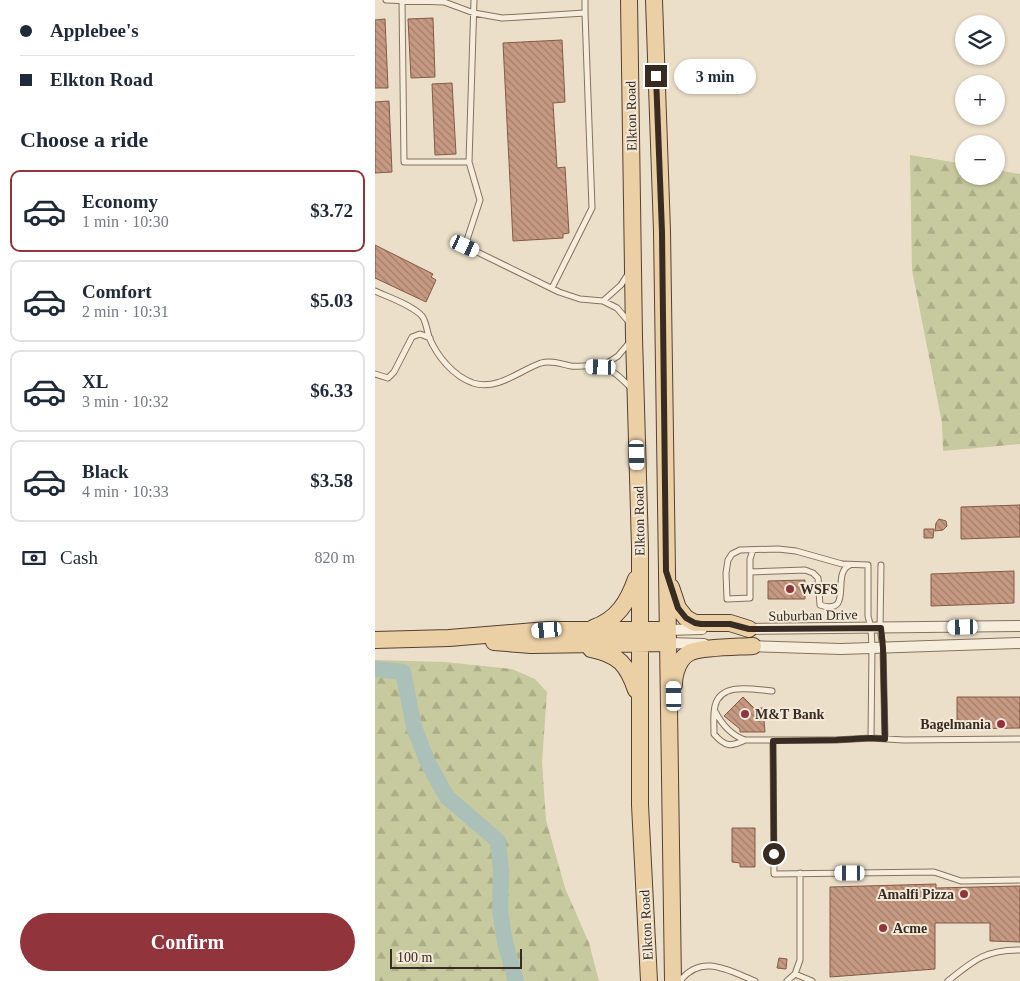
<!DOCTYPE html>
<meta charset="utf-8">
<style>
body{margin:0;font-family:Georgia,serif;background:#f6f6f7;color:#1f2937;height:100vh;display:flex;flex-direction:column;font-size:19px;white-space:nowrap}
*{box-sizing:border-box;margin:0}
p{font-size:16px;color:#747a83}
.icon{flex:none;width:28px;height:28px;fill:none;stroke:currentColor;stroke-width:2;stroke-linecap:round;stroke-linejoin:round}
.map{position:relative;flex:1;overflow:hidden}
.side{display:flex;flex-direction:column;background:#fff;width:375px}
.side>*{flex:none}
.hud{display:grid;align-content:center;height:110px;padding:0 20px;background:#fff}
.controls{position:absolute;left:580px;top:15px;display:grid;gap:10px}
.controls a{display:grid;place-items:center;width:50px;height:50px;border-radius:50%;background:#fff;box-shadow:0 1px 4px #0004;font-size:25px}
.scale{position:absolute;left:15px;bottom:12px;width:132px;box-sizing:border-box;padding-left:5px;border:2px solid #382b21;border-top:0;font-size:14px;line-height:18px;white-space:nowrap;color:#382b21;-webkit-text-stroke:4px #f3e9d8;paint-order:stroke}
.end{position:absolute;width:22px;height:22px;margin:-11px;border:6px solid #382b21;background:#fff;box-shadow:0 0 0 2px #fff}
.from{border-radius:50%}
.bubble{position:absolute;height:35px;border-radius:18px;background:#fff;box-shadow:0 1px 4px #0004;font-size:16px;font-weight:700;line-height:35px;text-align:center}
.car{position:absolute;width:15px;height:30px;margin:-15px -8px;border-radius:6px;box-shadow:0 0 4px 1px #0007;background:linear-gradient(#fff 24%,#345 0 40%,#fff 0 76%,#345 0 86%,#fff 0)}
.hud b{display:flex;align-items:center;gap:18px;height:48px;font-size:19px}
.hud b+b{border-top:1px solid #e0e1e3}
.hud i{width:12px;height:12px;background:#1f2937}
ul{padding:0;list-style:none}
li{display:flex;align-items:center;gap:15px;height:82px;margin:0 10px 8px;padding:0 10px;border:2px solid #e0e1e3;border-radius:10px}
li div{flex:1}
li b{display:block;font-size:19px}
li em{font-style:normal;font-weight:700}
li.active{border-color:#91343c}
li>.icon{width:45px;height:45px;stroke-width:1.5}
h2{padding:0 20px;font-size:22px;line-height:60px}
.pay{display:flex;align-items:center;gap:12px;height:55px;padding:0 20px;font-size:19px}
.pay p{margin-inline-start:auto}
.primary-button{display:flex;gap:10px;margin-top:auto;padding:10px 20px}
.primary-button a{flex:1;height:58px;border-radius:30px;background:#91343c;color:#fff;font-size:20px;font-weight:700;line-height:58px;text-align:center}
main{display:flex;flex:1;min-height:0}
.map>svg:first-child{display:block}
</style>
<main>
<section class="side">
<div class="hud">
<b><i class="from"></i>Applebee's</b>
<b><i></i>Elkton Road</b>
</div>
<h2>Choose a ride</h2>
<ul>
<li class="active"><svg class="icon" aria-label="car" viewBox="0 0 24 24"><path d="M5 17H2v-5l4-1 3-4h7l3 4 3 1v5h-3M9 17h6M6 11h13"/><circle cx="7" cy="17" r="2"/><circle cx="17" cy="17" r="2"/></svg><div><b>Economy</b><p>1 min · 10:30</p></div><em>$3.72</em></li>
<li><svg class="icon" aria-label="car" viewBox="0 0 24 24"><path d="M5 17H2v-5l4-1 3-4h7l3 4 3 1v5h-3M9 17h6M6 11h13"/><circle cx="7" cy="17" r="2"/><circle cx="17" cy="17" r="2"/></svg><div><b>Comfort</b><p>2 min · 10:31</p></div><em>$5.03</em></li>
<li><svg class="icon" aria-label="car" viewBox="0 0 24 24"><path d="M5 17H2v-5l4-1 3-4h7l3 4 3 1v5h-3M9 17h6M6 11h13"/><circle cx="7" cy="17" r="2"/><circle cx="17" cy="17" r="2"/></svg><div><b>XL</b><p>3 min · 10:32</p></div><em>$6.33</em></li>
<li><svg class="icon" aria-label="car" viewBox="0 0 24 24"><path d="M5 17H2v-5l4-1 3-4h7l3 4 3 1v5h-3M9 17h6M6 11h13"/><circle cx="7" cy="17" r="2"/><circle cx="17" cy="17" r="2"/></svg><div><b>Black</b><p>4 min · 10:33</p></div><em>$3.58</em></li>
</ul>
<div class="pay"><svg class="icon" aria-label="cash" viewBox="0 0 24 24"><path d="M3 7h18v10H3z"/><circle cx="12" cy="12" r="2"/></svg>Cash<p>820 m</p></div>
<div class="primary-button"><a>Confirm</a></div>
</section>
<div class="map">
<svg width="645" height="981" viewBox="0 0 645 981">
<defs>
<pattern id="forest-firs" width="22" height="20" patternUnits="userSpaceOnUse" patternTransform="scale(1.25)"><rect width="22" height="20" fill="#c7c99e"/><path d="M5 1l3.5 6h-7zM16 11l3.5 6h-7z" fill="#acad88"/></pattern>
<pattern id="building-back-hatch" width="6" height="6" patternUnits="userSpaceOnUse" patternTransform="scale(1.25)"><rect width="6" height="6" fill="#c69982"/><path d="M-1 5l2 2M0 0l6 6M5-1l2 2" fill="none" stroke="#a27d6a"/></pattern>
</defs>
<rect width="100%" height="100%" fill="#ebdfc9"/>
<path fill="url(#forest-firs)" d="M535,155L589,164V176H621V170L645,174V444L568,451L567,423L537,270Z
M0,660L69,662L137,669L160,679L172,692L167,762L171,820L190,888L214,943L224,981H0Z"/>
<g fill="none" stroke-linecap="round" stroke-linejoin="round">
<path stroke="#aac0b8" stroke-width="16" d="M0,669L28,672L39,727L52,761L72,797L123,841L126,871L125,910L130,942L141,981"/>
</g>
<path fill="url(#building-back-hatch)" stroke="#845a47" d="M58,18L60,77L36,78L33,19Z
M10,19L13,88H0V20Z
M187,40L190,102L178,103L182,168L190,167L194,233L188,234V238L138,241L128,43Z
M77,83L81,154L60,155L57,84Z
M14,101L17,172L0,173V102Z
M0,245L58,274L56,277L61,280L51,302L0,278Z
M645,505V537L586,539V507Z
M564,519L571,521L572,526L568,530L560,531L561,523Z
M549,529H559L558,538H549Z
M639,571V603L556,606V574Z
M430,580V599H393V581Z
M368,697L379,708H388L390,732H365V729L349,716Z
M582,697H645V728L582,729Z
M357,828H380V867H365V863L357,862Z
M561,884V888L645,886V942L615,941V923H560V969L455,977V887Z
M404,958L412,959L411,969L402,968Z"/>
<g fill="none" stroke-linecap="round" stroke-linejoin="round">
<defs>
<path id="lane" d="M11,0L69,2L99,13L127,18L210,13L217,208L177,288
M99,0L94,162L105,200L90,246L184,292L205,299L228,301L242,308L254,322
M27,1L29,162H94
M210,13V0
M0,291C13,297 37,305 47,316C51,321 52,331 54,337C62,356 78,376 98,383C123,391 145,370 166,363C176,360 186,364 196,366C206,367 217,364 227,367C239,370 248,380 257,389
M228,301L246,285L253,274
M226,367L243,356L254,343
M0,374L13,378L19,372L37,337L45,334L55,338
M378,550L375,559V598L352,599L351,573L353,560L357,554L365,550L403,549L421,551L467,564L493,565V616L496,628L497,647L496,738
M506,565L505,628L508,648L510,739
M375,572L430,570L438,573L443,578L445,605C480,616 455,573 475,565
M340,711C347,725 356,735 370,740H461L496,738L529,740L645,739
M370,740C356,747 350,747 339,734C339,725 338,714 340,706C346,681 380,690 397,691
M398,741L399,874L559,872L586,881L645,880
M420,974L437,981
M305,981C327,953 354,971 380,981
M412,981L420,974L425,960V873
M573,981C599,960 610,950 645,950"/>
<path id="street" d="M369,629L645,626
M292,630L327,629
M292,643L329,644
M373,646L466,649L645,643"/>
<path id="primary" d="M254,0L259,337L265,547V805L274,981
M279,0L287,231L298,981
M296,587L303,608L311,618L320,623H355L374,629
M218,628C242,620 253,602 261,579
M0,640L74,638L172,630H292
M119,642L156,645L292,643
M216,649C244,655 252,664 261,690
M299,685C299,673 304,657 316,652C329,647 363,647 378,646"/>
</defs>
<use href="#lane" stroke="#86715f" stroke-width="7"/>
<use href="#street" stroke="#86715f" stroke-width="12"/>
<use href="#primary" stroke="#554033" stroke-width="18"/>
<use href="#lane" stroke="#f7eddc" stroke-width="5"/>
<use href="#street" stroke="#f7eddc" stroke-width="10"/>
<use href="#primary" stroke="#ebcfa5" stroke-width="16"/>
</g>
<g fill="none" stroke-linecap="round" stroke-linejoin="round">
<path stroke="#382b21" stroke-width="6" d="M281,76L287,232L291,571L303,608L311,618L320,623L326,624H355L374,629L506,628L508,648L510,739L496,738L461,740L398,741L399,854"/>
</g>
<g fill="#91343c" stroke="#f3e9d8" stroke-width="2">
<circle cx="415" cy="589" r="5"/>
<circle cx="370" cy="714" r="5"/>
<circle cx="626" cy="724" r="5"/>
<circle cx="589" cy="894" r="5"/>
<circle cx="508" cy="928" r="5"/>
</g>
<g text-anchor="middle" stroke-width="4" stroke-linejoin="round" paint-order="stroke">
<g font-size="14" fill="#382b21" stroke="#f3e9d8">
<text transform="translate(256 116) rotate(-91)" y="5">Elkton Road</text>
<text transform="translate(264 521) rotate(-91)" y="5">Elkton Road</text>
<text transform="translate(438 615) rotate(-1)" y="5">Suburban Drive</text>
<text transform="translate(271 925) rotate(-93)" y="5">Elkton Road</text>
</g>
<g font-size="14" font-weight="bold" fill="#382b21" stroke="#f3e9d8" text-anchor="start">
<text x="425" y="594">WSFS</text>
<text x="380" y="719">M&amp;T Bank</text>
<text x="616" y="729" text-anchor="end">Bagelmania</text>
<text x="579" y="899" text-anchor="end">Amalfi Pizza</text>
<text x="518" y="933">Acme</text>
</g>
</g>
</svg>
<div class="controls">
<a><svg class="icon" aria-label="layers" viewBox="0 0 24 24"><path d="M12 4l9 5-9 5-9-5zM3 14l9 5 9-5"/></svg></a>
<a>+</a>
<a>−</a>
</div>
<div class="scale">100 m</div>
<i class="end from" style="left:399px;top:854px"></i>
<i class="end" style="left:281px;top:76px"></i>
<div class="bubble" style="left:299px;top:59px;width:82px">3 min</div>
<i class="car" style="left:90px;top:246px;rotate:115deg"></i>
<i class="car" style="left:226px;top:367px;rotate:272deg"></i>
<i class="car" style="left:262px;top:455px;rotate:178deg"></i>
<i class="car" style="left:588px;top:627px;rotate:269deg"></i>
<i class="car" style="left:172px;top:630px;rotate:265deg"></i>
<i class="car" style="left:299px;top:696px;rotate:359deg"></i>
<i class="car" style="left:475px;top:873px;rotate:270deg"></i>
</div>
</main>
